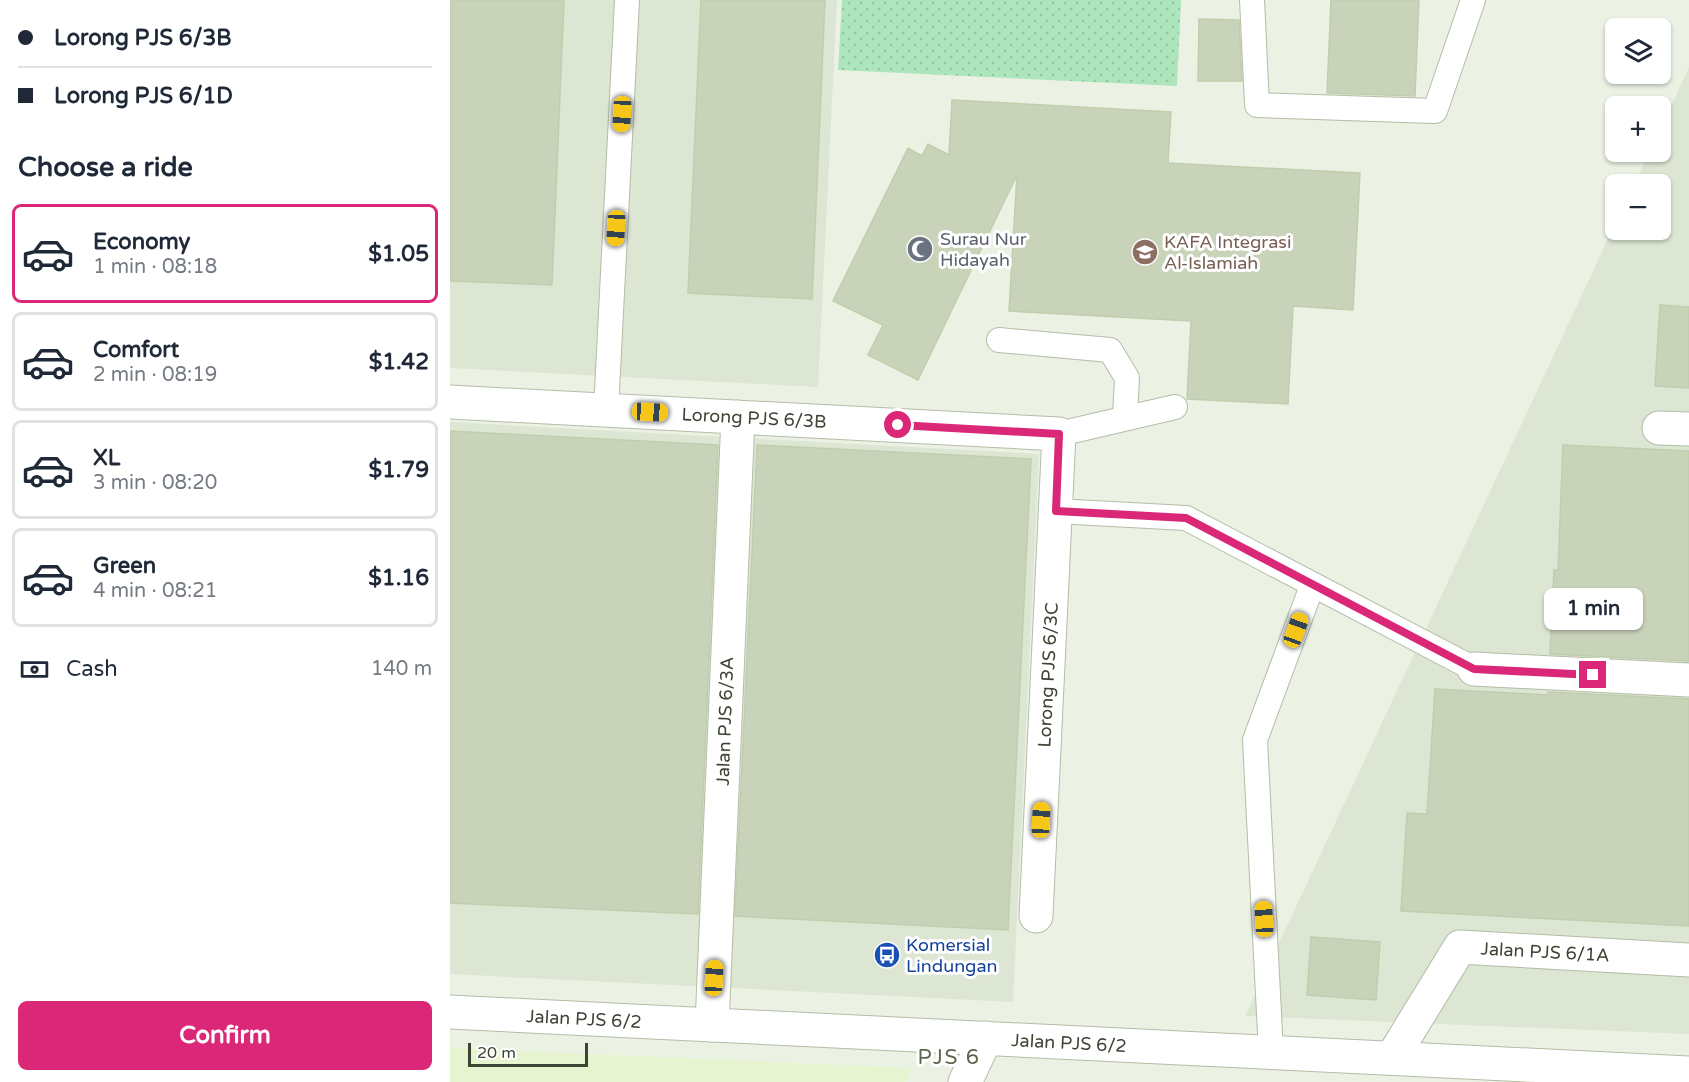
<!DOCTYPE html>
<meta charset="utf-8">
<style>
body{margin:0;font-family:"Varela Round",sans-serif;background:#f2f2f3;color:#1f2937;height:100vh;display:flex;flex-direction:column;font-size:22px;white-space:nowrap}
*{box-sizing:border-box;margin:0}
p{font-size:20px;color:#747a83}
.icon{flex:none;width:33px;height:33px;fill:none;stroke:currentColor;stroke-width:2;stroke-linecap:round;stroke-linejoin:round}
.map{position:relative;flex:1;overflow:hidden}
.sheet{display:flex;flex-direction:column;background:#fff;width:450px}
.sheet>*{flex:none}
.top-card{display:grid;align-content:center;height:132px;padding:0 18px;background:#fff}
.controls{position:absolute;left:1155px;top:18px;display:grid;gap:12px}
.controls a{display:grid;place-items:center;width:66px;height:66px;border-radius:9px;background:#fff;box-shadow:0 2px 4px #0004;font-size:30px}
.scale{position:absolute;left:18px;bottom:15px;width:120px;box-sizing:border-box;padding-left:6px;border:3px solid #3d4434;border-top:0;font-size:16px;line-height:21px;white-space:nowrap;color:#3d4434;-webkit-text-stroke:4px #fff;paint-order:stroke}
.end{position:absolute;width:27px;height:27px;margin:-14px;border:8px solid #db2777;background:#fff;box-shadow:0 0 0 3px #fff}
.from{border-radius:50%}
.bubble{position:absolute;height:42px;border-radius:9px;background:#fff;box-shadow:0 2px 4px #0004;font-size:20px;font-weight:800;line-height:42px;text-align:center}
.car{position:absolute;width:18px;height:36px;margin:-18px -9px;border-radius:8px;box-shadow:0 0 4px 2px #0007;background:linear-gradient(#f5c518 24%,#345 0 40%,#f5c518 0 76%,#345 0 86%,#f5c518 0)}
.top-card b{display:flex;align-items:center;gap:21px;height:57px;font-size:22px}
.top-card b+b{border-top:2px solid #e0e1e3}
.top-card i{width:15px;height:15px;background:#1f2937}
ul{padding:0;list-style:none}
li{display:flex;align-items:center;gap:18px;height:99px;margin:0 12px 9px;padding:0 6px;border:3px solid #e0e1e3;border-radius:9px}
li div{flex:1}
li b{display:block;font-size:22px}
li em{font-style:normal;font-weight:800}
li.current{border-color:#db2777}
li>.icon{width:54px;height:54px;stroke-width:1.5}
h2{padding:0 18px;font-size:27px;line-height:72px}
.pay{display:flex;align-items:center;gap:15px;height:66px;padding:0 18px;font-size:22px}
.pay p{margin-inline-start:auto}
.button{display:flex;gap:12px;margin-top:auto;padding:12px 18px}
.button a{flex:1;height:69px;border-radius:9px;background:#db2777;color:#fff;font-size:24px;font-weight:800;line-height:69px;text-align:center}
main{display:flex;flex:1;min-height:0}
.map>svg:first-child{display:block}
</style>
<main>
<section class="sheet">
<div class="top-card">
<b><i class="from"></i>Lorong PJS 6/3B</b>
<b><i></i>Lorong PJS 6/1D</b>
</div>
<h2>Choose a ride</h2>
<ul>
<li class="current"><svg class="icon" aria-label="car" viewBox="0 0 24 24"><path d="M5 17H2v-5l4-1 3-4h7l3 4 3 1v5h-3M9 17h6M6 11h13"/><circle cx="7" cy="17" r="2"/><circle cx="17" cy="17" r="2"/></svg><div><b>Economy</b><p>1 min · 08:18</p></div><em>$1.05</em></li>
<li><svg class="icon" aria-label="car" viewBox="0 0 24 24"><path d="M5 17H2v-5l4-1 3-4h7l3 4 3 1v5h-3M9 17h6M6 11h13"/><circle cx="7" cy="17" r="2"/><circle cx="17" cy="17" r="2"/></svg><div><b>Comfort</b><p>2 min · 08:19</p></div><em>$1.42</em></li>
<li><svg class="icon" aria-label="car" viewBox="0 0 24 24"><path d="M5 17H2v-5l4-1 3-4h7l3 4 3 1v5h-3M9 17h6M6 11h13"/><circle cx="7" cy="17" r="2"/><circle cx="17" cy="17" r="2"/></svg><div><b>XL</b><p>3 min · 08:20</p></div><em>$1.79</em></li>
<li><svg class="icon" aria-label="car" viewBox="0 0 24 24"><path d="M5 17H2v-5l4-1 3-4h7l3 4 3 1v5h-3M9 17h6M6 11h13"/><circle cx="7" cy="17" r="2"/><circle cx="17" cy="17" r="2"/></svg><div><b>Green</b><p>4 min · 08:21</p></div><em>$1.16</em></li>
</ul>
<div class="pay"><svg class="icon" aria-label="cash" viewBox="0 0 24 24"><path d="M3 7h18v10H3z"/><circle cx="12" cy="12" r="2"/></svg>Cash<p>140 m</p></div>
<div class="button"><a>Confirm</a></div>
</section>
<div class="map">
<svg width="1239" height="1082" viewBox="0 0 1239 1082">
<defs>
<pattern id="grass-dots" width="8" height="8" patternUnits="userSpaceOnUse" patternTransform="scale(1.5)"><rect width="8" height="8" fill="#ade6bc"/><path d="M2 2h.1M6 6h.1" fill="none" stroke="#96c6a2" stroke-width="1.8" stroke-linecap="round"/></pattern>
</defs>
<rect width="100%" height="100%" fill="#ebf2e4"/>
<path fill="#dce6d3" d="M0,0H387L368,387L0,368Z
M1239,67V1034L795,1016L1165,224L1166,230H1210V184H1184L1200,152H1210L1211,128Z
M0,422L589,454L563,1002L0,974Z"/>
<path fill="#e6f4cf" d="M0,1048L461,1068L455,1082H0Z"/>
<path fill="url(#grass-dots)" d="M392,0H731L727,86L388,70Z"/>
<path fill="#c9d3ba" stroke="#c0cead" stroke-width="1.5" d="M0,0H114L102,285L0,281Z
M251,0H375L362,299L238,293Z
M881,0H969L965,96L877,93Z
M749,19L789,20L792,81H748Z
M502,100L721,112L718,163L910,173L903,310L843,306L838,404L737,399L741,321L559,311L567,175L468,380L418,355L433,325L383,301L458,148L472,156L478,144L499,155Z
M1210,305L1239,307V388L1205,386Z
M0,431L268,445L248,914L0,903Z
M307,445L581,459L558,930L285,916Z
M1113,445L1239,451V661L1100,654L1104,570H1108Z
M985,689L1098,695V692L1239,699V926L951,911L957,813L977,814Z
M861,937L930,942L926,1000L857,995Z"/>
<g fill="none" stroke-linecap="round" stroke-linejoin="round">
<defs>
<path id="service" d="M802,0L807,105L985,111L1023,0
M549,340L660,350L677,378L675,417
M156,410L177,0
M609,434L725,407
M606,511L736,518L1024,669
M821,1053L805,740L862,586"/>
<path id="minor" d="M0,402L609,434L586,916
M1209,428L1239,429
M1024,669L1239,680
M262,1025L288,417
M942,1058L1010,947L1239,960
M515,1082L536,1038"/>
<path id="tertiary" d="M0,1012L1239,1073"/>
</defs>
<use href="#service" stroke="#b3bda7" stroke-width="26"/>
<use href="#minor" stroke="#b3bda7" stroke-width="35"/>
<use href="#tertiary" stroke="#b3bda7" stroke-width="35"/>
<use href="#service" stroke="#fff" stroke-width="24"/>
<use href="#minor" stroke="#fff" stroke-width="33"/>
<use href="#tertiary" stroke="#fff" stroke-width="33"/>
</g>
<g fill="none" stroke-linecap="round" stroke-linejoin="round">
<path stroke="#db2777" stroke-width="8" d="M448,425L609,434L606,511L736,518L1024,669L1143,675"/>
</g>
<defs>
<symbol id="mosque-disc" viewBox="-11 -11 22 22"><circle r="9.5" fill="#6b7280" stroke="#fff"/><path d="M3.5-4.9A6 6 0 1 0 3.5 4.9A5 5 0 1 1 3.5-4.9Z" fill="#fff"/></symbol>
<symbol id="school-disc" viewBox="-11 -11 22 22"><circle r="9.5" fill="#8d6e63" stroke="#fff"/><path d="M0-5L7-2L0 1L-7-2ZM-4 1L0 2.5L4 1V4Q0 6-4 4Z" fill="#fff"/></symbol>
<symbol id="bus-disc" viewBox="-11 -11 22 22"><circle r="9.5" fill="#1a4fb4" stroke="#fff"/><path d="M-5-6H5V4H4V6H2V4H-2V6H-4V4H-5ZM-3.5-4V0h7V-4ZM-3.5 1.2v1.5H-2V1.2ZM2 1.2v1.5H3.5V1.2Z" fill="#fff"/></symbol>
</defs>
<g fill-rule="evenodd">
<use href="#mosque-disc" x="455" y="234" width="30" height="30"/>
<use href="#school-disc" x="680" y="237" width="30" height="30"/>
<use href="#bus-disc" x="422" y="940" width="30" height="30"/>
</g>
<g text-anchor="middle" stroke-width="6" stroke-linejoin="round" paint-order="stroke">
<g font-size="18" fill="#5b616d" stroke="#fff" text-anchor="start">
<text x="490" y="245">Surau Nur<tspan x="490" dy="21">Hidayah</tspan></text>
</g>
<g font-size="18" fill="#785e54" stroke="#fff" text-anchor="start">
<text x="714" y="248">KAFA Integrasi<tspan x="714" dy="21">Al-Islamiah</tspan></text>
</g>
<g font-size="18" fill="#3d4434" stroke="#fff">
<text transform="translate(304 418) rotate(3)" y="6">Lorong PJS 6/3B</text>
<text transform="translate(598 675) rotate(-87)" y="6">Lorong PJS 6/3C</text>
<text transform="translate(275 721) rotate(-88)" y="6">Jalan PJS 6/3A</text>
<text transform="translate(1095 952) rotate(3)" y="6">Jalan PJS 6/1A</text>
<text transform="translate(134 1019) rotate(3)" y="6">Jalan PJS 6/2</text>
<text transform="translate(619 1043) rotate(3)" y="6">Jalan PJS 6/2</text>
</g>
<g font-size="18" fill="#164399" stroke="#fff" text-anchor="start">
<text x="456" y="951">Komersial<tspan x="456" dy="21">Lindungan</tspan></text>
</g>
<g font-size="21" letter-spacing="1.5" fill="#5c674c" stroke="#fff">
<text x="499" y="1064">PJS 6</text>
</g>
</g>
</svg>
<div class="controls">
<a><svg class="icon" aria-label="layers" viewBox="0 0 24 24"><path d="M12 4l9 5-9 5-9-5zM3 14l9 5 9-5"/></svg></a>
<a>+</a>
<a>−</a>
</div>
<div class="scale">20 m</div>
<i class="end from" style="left:448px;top:425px"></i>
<i class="end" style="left:1143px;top:675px"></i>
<div class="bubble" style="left:1094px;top:588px;width:99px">1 min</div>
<i class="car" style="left:172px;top:114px;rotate:183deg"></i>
<i class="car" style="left:166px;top:228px;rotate:183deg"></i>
<i class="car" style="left:200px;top:412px;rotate:93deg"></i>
<i class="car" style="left:846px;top:630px;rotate:20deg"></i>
<i class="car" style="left:591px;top:820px;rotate:3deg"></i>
<i class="car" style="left:814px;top:919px;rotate:357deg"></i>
<i class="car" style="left:264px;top:978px;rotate:3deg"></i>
</div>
</main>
